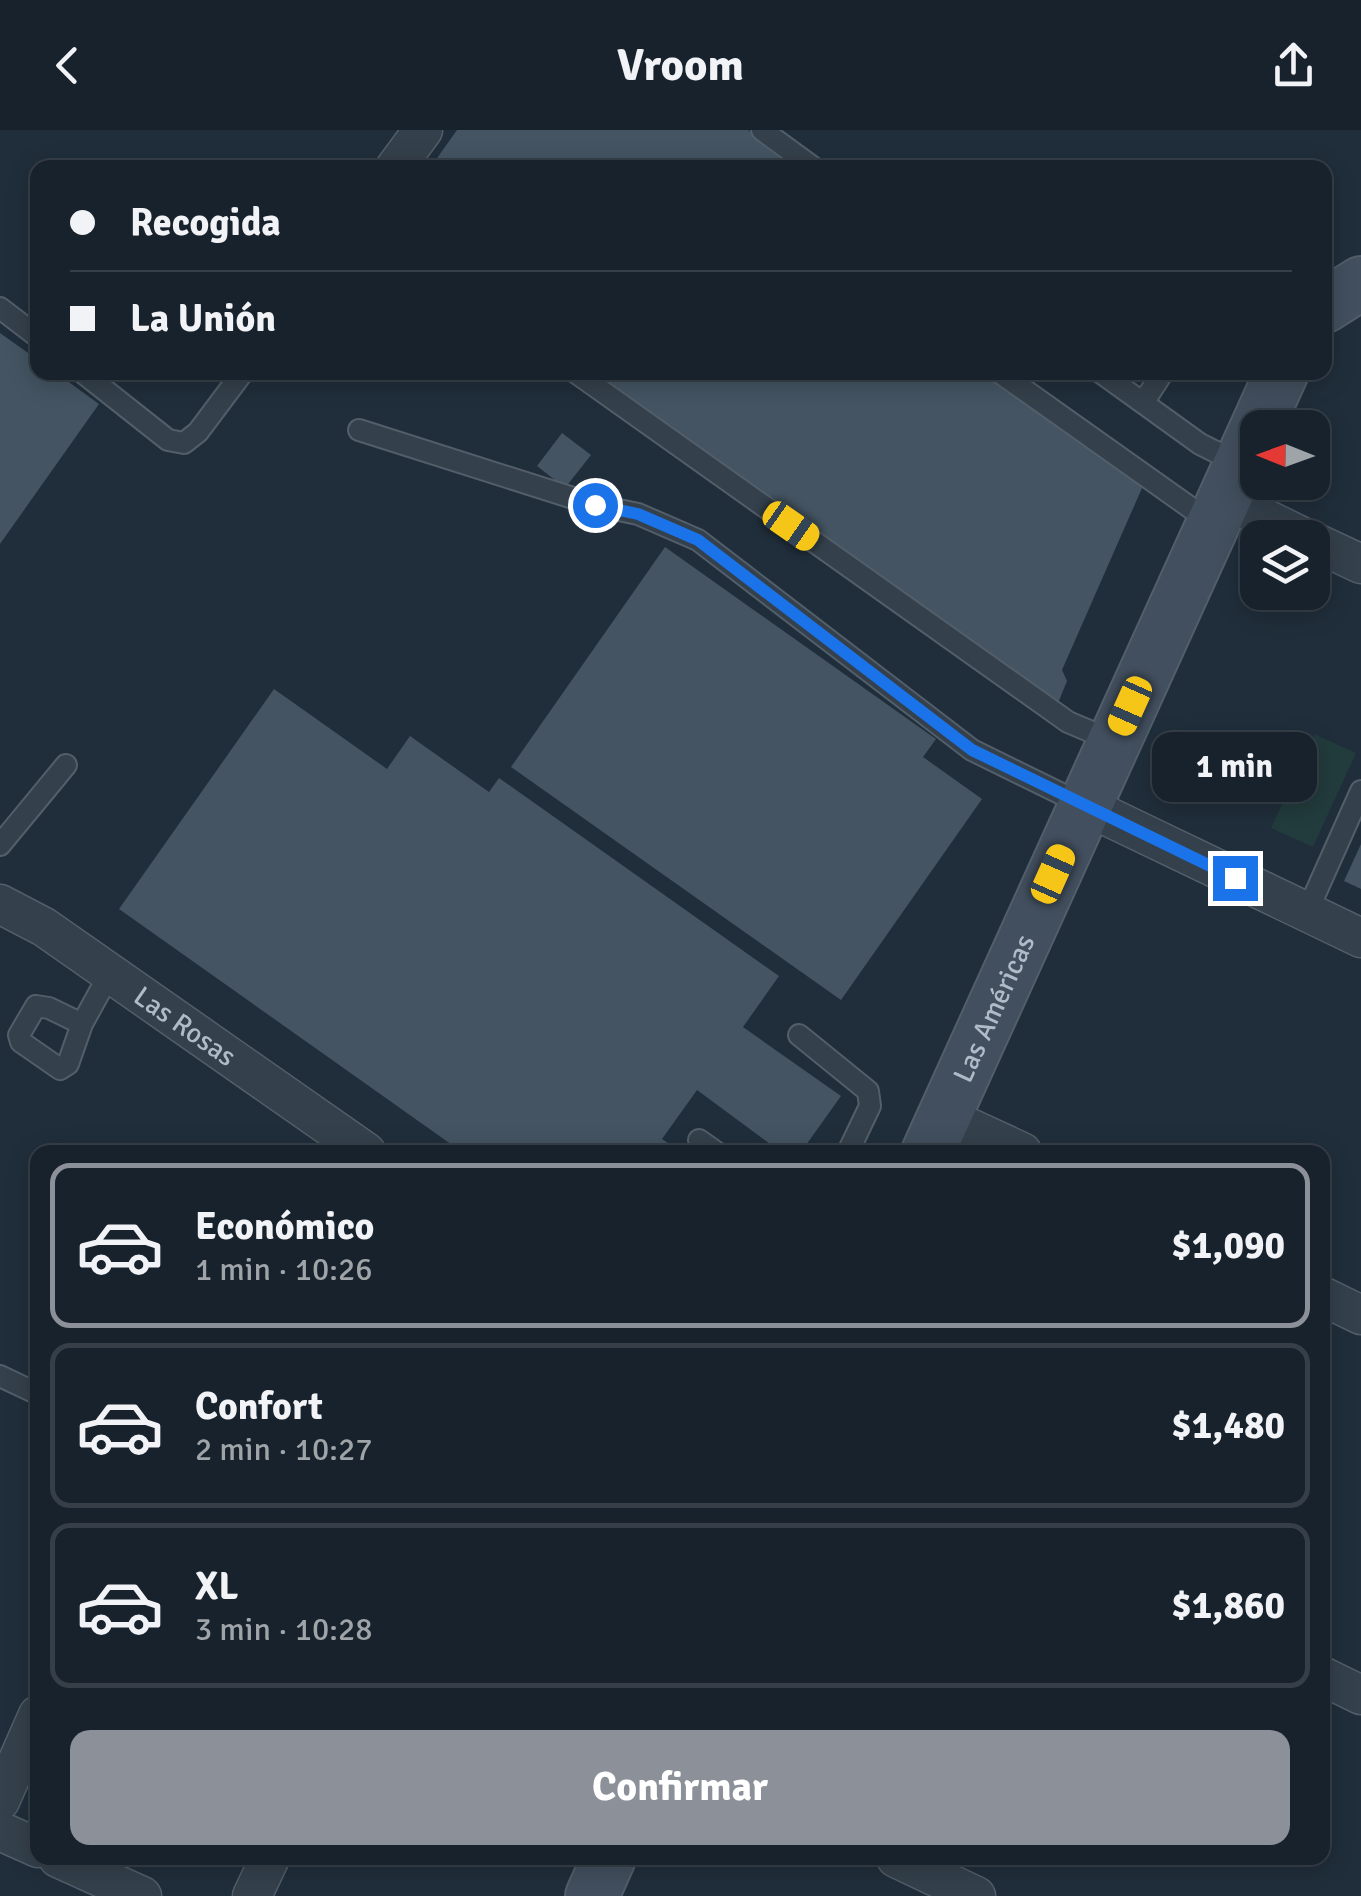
<!DOCTYPE html>
<html lang="es">
<meta charset="utf-8">
<style>
body{margin:0;font-family:Signika,sans-serif;background:#212a34;color:#f1f3f6;height:100vh;display:flex;flex-direction:column;font-size:38px;white-space:nowrap}
*{box-sizing:border-box;margin:0}
p{font-size:32px;color:#9fa4a9}
.icon{flex:none;width:55px;height:55px;fill:none;stroke:currentColor;stroke-width:2;stroke-linecap:round;stroke-linejoin:round}
.map{position:relative;flex:1;overflow:hidden}
.drawer{position:absolute;left:30px;top:1015px;width:1300px;height:720px;display:flex;flex-direction:column;background:#18222c;border-radius:20px;box-shadow:0 5px 25px #0003,0 0 0 2px #363f48}
.drawer>*{flex:none}
.hud{position:absolute;left:30px;top:30px;width:1302px;height:220px;border-radius:20px;box-shadow:0 5px 25px #0003,0 0 0 2px #363f48;display:grid;align-content:center;height:220px;padding:0 40px;background:#18222c}
.needle{width:65px;rotate:271deg}
.fabs{position:absolute;left:1240px;top:280px;display:grid;gap:20px}
.fabs a{display:grid;place-items:center;width:90px;height:90px;border-radius:20px;background:#18222c;box-shadow:0 5px 25px #0003,0 0 0 2px #363f48;font-size:50px}
.end{position:absolute;width:45px;height:45px;margin:-22px;border:12px solid #1a73e8;background:#fff;box-shadow:0 0 0 5px #fff}
.from{border-radius:50%}
.bubble{position:absolute;height:70px;border-radius:20px;background:#18222c;box-shadow:0 5px 25px #0003,0 0 0 2px #363f48;font-size:32px;font-weight:800;line-height:70px;text-align:center}
.car{position:absolute;width:30px;height:60px;margin:-30px -15px;border-radius:12px;box-shadow:0 0 8px 2px #0007;background:linear-gradient(#f5c518 24%,#345 0 40%,#f5c518 0 76%,#345 0 86%,#f5c518 0)}
.hud b{display:flex;align-items:center;gap:35px;height:95px;font-size:38px}
.hud b+b{border-top:2px solid #363f48}
.hud i{width:25px;height:25px;background:#f1f3f6}
ul{padding:18px 0 0;list-style:none}
li{display:flex;align-items:center;gap:30px;height:165px;margin:0 20px 15px;padding:0 20px;border:5px solid #363f48;border-radius:20px}
li div{flex:1}
li b{display:block;font-size:38px}
li em{font-style:normal;font-weight:800}
li.active{border-color:#8c9099}
li>.icon{width:90px;height:90px;stroke-width:1.5}
.button{display:flex;gap:20px;margin-top:auto;padding:20px 40px}
.button a{flex:1;height:115px;border-radius:20px;background:#8c9099;color:#fff;font-size:40px;font-weight:800;line-height:115px;text-align:center}
header{display:flex;justify-content:space-between;align-items:center;height:130px;padding:0 40px;background:#18222c;font-size:45px;font-weight:800}
.map>svg:first-child{display:block}
</style>
<header><svg class="icon" aria-label="back" viewBox="0 0 24 24"><path d="M15 5l-7 7 7 7"/></svg>Vroom<svg class="icon" aria-label="share" viewBox="0 0 24 24"><path d="M12 15V3M7 8l5-5 5 5M5 13v7h14v-7"/></svg></header>
<div class="map">
<svg width="1361" height="1766" viewBox="0 0 1361 1766">
<rect width="100%" height="100%" fill="#202e3b"/>
<path fill="#223b3c" d="M1314,604L1356,623L1313,717L1271,698Z"/>
<path fill="#445462" d="M457,0H748L799,38H430Z
M0,203L38,230V242H55L99,274L0,414Z
M592,242H993L1146,349L1062,540L1067,551L1058,573Z
M562,303L591,325L565,358L537,336Z
M665,417L936,609L923,627L982,669L841,870L511,637Z
M274,559L387,639L410,606L489,662L499,648L779,846L743,897L841,966L801,1022H781L697,960L662,1009L681,1022H462L119,779Z
M1361,714V759L1344,751Z"/>
<g fill="none" stroke-linecap="round" stroke-linejoin="round">
<defs>
<path id="lane" d="M762,0L814,38
M0,178L38,207
M82,242L168,310L184,313L198,302L243,242
M575,242L1068,592L1113,611
M999,242L1212,393
M1100,242L1200,314L1238,333
M1143,273L1163,242
M359,300L595,375L638,384L698,410L972,620L1084,675
M0,715L66,635
M1307,782L1361,661
M82,894L49,878L36,876L19,905L21,912L60,939L68,934L82,894L110,843
M799,905L868,961L870,976L848,1022
M699,1010L716,1022
M0,1246L38,1264"/>
<g id="street">
<path d="M395,38L423,0"/>
<path d="M1223,368L1305,408"/>
<path d="M1312,411L1361,434"/>
<path d="M1084,675L1361,808"/>
<path id="s1" d="M0,774L44,797L366,1022"/>
<path d="M944,986L1022,1022"/>
<path d="M1322,1166L1361,1185"/>
<path d="M1322,1546L1361,1565"/>
<path d="M0,1671L38,1585"/>
<path d="M0,1701L38,1718"/>
<path d="M58,1728L142,1766"/>
<path d="M896,1728L976,1766"/>
<path d="M252,1766L270,1728"/>
</g>
<g id="secondary">
<path d="M1325,176L1361,153"/>
<path id="s2" d="M928,1022L1282,242"/>
<path d="M592,1766L609,1728"/>
</g>
</defs>
<use href="#lane" stroke="#525e69" stroke-width="24"/>
<use href="#street" stroke="#525e69" stroke-width="41"/>
<use href="#secondary" stroke="#525e69" stroke-width="56"/>
<use href="#lane" stroke="#34404b" stroke-width="20"/>
<use href="#street" stroke="#34404b" stroke-width="38"/>
<use href="#secondary" stroke="#424f5e" stroke-width="52"/>
</g>
<g fill="none" stroke-linecap="round" stroke-linejoin="round">
<path stroke="#1a73e8" stroke-width="12" d="M595,375L638,384L698,410L972,620L1235,748"/>
</g>
<g text-anchor="middle" stroke-width="8" stroke-linejoin="round" paint-order="stroke">
<g font-size="28" fill="#afbbc7" stroke="#1a2530">
<text dy="10" stroke="none"><textPath href="#s2" startOffset="158">Las Américas</textPath></text>
<text dy="10" stroke="none"><textPath href="#s1" startOffset="222">Las Rosas</textPath></text>
</g>
</g>
</svg>
<div class="fabs">
<a><svg class="needle" viewBox="-14 -14 28 28"><path d="M0-13l5 13h-10z" fill="#e53935"/><path d="M0 13l5-13h-10z" fill="#9fa4a9"/></svg></a>
<a><svg class="icon" aria-label="layers" viewBox="0 0 24 24"><path d="M12 4l9 5-9 5-9-5zM3 14l9 5 9-5"/></svg></a>
</div>
<i class="end from" style="left:595px;top:375px"></i>
<i class="end" style="left:1235px;top:748px"></i>
<div class="bubble" style="left:1152px;top:602px;width:165px">1 min</div>
<i class="car" style="left:791px;top:396px;rotate:125deg"></i>
<i class="car" style="left:1130px;top:576px;rotate:204deg"></i>
<i class="car" style="left:1053px;top:744px;rotate:24deg"></i>
<div class="hud">
<b><i class="from"></i>Recogida</b>
<b><i></i>La Unión</b>
</div>
<section class="drawer">
<ul>
<li class="active"><svg class="icon" aria-label="car" viewBox="0 0 24 24"><path d="M5 17H2v-5l4-1 3-4h7l3 4 3 1v5h-3M9 17h6M6 11h13"/><circle cx="7" cy="17" r="2"/><circle cx="17" cy="17" r="2"/></svg><div><b>Económico</b><p>1 min · 10:26</p></div><em>$1,090</em></li>
<li><svg class="icon" aria-label="car" viewBox="0 0 24 24"><path d="M5 17H2v-5l4-1 3-4h7l3 4 3 1v5h-3M9 17h6M6 11h13"/><circle cx="7" cy="17" r="2"/><circle cx="17" cy="17" r="2"/></svg><div><b>Confort</b><p>2 min · 10:27</p></div><em>$1,480</em></li>
<li><svg class="icon" aria-label="car" viewBox="0 0 24 24"><path d="M5 17H2v-5l4-1 3-4h7l3 4 3 1v5h-3M9 17h6M6 11h13"/><circle cx="7" cy="17" r="2"/><circle cx="17" cy="17" r="2"/></svg><div><b>XL</b><p>3 min · 10:28</p></div><em>$1,860</em></li>
</ul>
<div class="button"><a>Confirmar</a></div>
</section>
</div>
